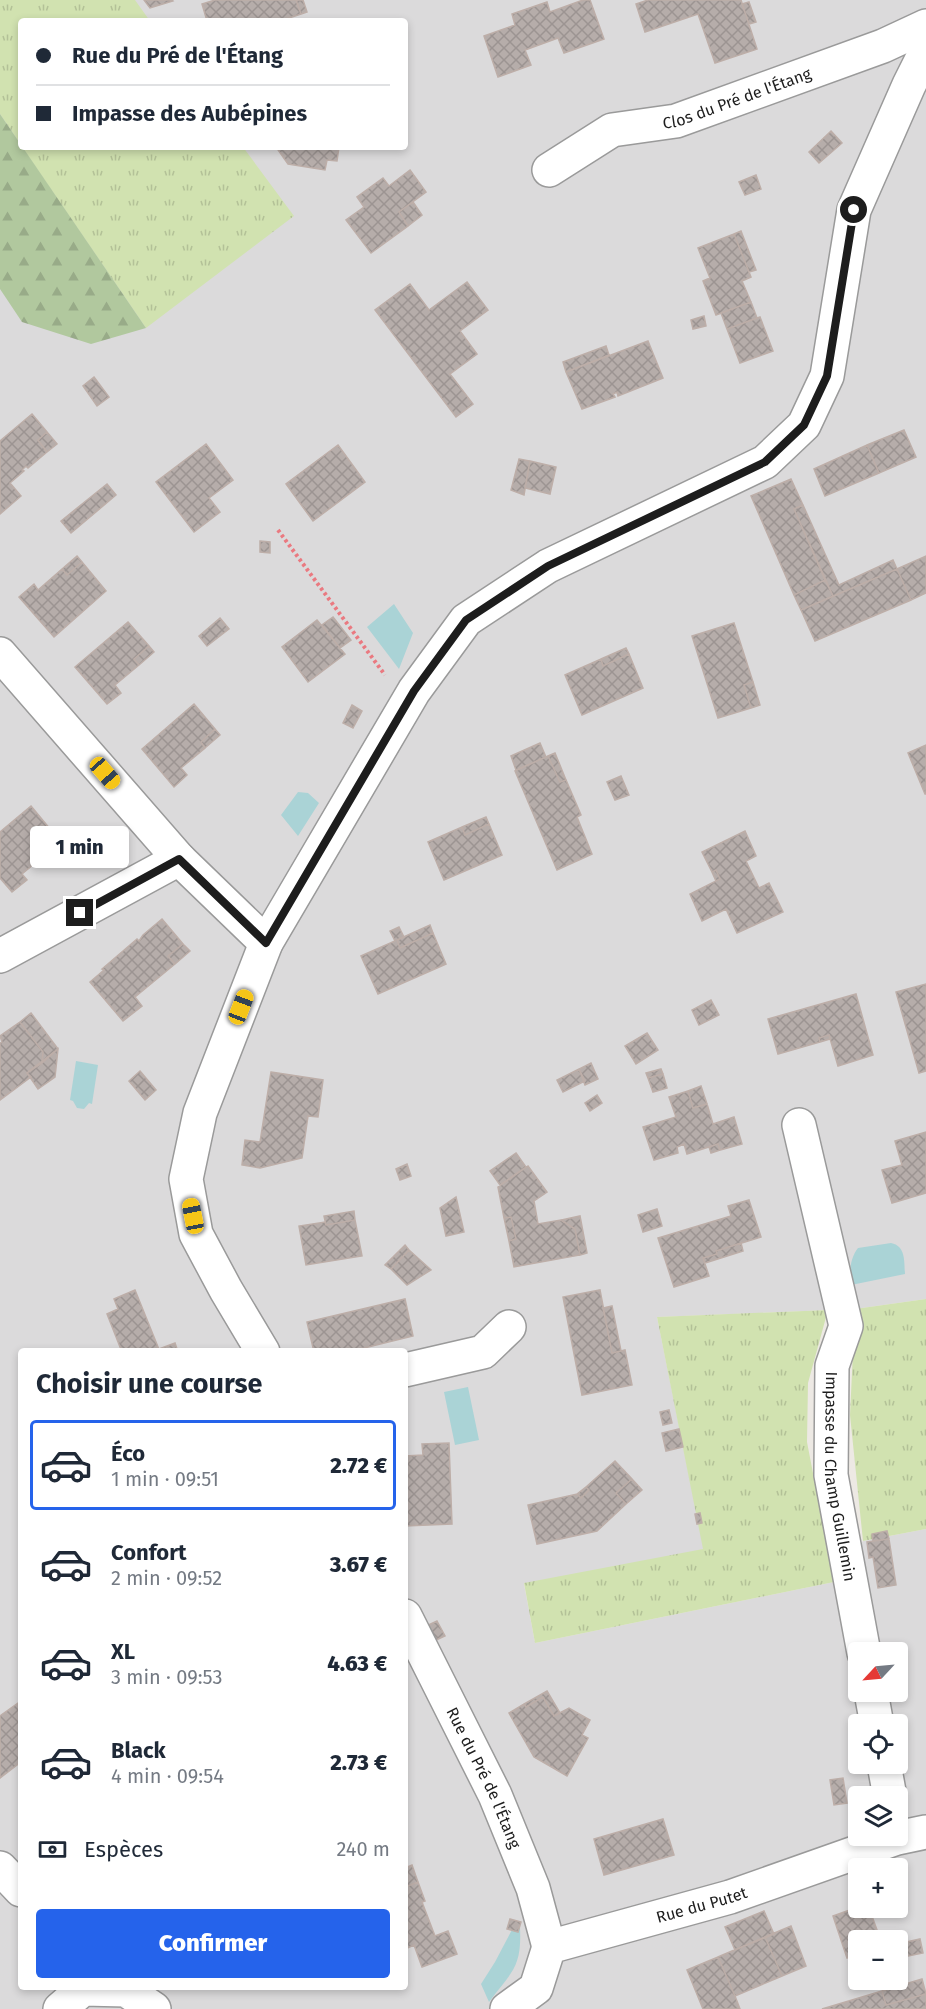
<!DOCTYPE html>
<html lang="fr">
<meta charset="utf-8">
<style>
body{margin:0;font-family:"Fira Sans",sans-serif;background:#f6f6f7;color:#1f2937;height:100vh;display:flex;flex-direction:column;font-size:22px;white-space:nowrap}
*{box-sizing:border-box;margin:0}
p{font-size:20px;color:#747a83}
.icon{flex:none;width:33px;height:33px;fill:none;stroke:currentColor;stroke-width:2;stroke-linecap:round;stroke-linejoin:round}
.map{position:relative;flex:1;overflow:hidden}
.side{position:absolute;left:18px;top:1348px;width:390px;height:642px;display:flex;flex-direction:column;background:#fff;border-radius:6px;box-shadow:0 3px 9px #0003}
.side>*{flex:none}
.top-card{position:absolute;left:18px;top:18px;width:390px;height:132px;border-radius:6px;box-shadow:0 3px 9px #0003;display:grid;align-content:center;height:132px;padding:0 18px;background:#fff}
.needle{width:39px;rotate:244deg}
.controls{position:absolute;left:848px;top:1642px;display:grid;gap:12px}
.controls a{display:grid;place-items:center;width:60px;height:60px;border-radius:6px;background:#fff;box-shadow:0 3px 9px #0003;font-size:30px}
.end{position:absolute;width:27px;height:27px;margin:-14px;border:8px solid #1d1d1d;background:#fff;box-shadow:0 0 0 3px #fff}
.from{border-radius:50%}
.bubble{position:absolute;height:42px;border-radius:6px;background:#fff;box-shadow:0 3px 9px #0003;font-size:20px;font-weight:800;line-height:42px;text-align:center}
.car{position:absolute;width:18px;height:36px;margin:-18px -9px;border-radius:8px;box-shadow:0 0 4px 2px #0007;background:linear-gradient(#f5c518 24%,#345 0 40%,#f5c518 0 76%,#345 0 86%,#f5c518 0)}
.top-card b{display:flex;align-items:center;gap:21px;height:57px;font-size:22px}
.top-card b+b{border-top:2px solid #e0e1e3}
.top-card i{width:15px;height:15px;background:#1f2937}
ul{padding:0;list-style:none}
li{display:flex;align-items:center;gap:18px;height:90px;margin:0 12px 9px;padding:0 6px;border:3px solid transparent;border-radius:6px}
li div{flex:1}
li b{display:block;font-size:22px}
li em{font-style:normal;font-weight:800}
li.selected{border-color:#2563eb}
li>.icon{width:54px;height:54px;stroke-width:1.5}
h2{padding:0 18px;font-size:27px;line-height:72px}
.pay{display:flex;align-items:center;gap:15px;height:66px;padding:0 18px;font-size:22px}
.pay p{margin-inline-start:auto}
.cta{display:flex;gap:12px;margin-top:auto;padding:12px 18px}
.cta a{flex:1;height:69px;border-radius:6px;background:#2563eb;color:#fff;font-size:24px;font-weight:800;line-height:69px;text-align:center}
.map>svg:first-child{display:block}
</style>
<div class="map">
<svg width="926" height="2009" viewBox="0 0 926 2009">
<defs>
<pattern id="grass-tufts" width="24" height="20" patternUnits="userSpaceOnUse" patternTransform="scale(1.5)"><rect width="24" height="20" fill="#d1e2b0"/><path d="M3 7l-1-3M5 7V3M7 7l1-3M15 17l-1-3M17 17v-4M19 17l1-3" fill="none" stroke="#b3c197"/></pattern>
<pattern id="forest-firs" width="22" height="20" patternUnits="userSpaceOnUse" patternTransform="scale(1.5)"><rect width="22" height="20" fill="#b1c89e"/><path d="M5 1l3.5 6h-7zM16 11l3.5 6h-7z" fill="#98ab88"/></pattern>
<pattern id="building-cross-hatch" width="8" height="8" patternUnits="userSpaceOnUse" patternTransform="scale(1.5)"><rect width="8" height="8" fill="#b6adaa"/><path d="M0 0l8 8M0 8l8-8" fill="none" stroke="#9c9492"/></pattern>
</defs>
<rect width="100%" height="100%" fill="#ede9e4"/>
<path fill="#dbdadb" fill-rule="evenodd" d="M0,0H926V1299L855,1309L657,1317L704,1550L524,1584L535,1643L834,1582L863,1541L926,1529V2009H0ZM21,21H405V147H21ZM21,1352H405V1988H21ZM858,1653H897V1692H858ZM858,1725H897V1764H858ZM858,1797H897V1836H858ZM858,1869H897V1908H858ZM858,1941H897V1980H858Z"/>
<path fill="url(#grass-tufts)" d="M0,0H135L150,21H21V145L0,114Z
M22,147H243L294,216L146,328Z
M926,1299V1529L863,1541L850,1415L855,1309Z
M828,1310L808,1383L807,1442L834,1582L535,1643L524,1583L703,1549L657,1317Z"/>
<path fill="url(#forest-firs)" d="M0,114L146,328L91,344L22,322L0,289Z"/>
<path fill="#aad3d6" d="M394,604L413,633L399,669L367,627Z
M298,792L308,793L319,803L298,836L281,815Z
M76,1061L98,1065L92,1104L89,1103L84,1109L77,1108L73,1101L70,1100Z
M891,1243C906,1246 904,1261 905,1274L851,1285C849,1273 850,1258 858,1248Z
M468,1387L479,1440L455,1445L444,1392Z
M514,1926L520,1927C522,1968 512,1971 489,2002L481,1984L495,1962Z"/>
<path fill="url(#building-cross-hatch)" stroke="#bdaea8" stroke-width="1.5" d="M144,0H172L173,1L150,8Z
M215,0H296L301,14L280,21H207L202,4Z
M296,0H303L307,12L301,14Z
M583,0H590L604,39L564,53L558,38L525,50L531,65L498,77L484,36L515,25L512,14L547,2L550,12Z
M648,0H741L757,49L715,63L698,14L645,32L636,4Z
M749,2L756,22L749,24L742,4Z
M831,131L842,143L819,163L809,152Z
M276,147H339L337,161L327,160L325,170L288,164Z
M410,170L426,192L399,212L408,226L371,253L346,220L364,207L357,197L383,178L389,186Z
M756,175L761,189L745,195L739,182Z
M413,202L422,215L408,226L399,212Z
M741,231L756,270L749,272L734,234Z
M734,234L751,277L742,281L751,302L716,315L703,281L710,278L698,248Z
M467,282L488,310L460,331L477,354L450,374L473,404L456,417L375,310L410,284L429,310Z
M751,302L757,318L727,329L721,313Z
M704,316L706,326L693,329L691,320Z
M760,317L773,351L740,363L727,329Z
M648,341L663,378L618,396L617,392L613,394L615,397L582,409L566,372Z
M606,346L609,355L566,372L563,362Z
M94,377L109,397L97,406L83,386Z
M32,414L47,432L38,440L47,452L28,468L26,466L22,470L24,471L10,483L21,496L0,514V441Z
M904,430L916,457L879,473L867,445Z
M47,432L57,444L47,452L38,440Z
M206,444L233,480L209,498L220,512L194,532L156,482Z
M338,445L365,482L313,521L286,484Z
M867,445L879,473L825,496L814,469Z
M519,459L530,461L524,495L511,490Z
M530,461L556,467L550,494L525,488Z
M791,479L803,505L794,509L825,580L794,595L751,496Z
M107,484L116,495L71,533L61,521Z
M803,505L839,585L893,560L897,569L833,596L794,509Z
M260,541L270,542V553L260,552Z
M77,556L82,562L67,575L62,569Z
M926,556V593L911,600L897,569Z
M82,562L106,591L54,637L19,597L34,584L38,590L62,569L67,575Z
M897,569L911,600L815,641L801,610Z
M825,580L833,596L801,610L794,595Z
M333,617L351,640L340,648L322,625Z
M220,618L229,629L207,646L199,636Z
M317,620L345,654L308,682L282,647Z
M128,622L149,646L134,659L139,665L115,685L121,693L107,704L75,667Z
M734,623L753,682L744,685L751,708L718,718L692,636Z
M149,646L154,652L139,665L134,659Z
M626,648L629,654L603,666L601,659Z
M629,654L643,688L582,715L565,675L601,659L603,666Z
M753,682L760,705L751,708L744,685Z
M194,704L215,729L201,742L205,748L181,768L187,775L174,787L142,749Z
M352,705L362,711L353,728L343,723Z
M215,729L220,735L205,748L201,742Z
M540,743L546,757L516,770L511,756Z
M926,745V794H925L908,753Z
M555,753L566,780L560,782L548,756Z
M548,756L560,782L566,780L581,815L577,817L592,854L557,870L515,771Z
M621,776L629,795L615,800L607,782Z
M31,806L55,835L41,848L46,854L22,874L27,880L12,892L0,878V832Z
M486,817L489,824L465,835L462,827Z
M489,824L502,855L444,880L428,842L462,827L465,835Z
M745,831L756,856L746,861L759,888L769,883L783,912L737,933L726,909L702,921L690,894L720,879L716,870L712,872L702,852Z
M55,835L61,842L46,854L41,848Z
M716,870L720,879L716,881L712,872Z
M162,919L183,944L168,956L175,964L135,997L142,1006L123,1021L90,982L104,970L102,969L137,939L139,941L143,935Z
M430,925L433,933L400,948L397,940Z
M399,927L404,937L397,940L400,948L433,933L446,964L378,994L361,956L395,941L390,931Z
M183,944L190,951L175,964L168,956Z
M926,984V1071L919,1073L896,992Z
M856,994L873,1055L838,1066L829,1035L819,1038L820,1042L778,1054L768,1019Z
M711,1000L719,1015L699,1025L692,1010Z
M31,1013L58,1049L42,1063L43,1052L20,1022Z
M20,1022L43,1052L42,1063L27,1073L31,1077L0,1100V1043L2,1042L0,1036Z
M647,1033L658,1050L636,1064L625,1046Z
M829,1035L830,1039L820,1042L819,1038Z
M58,1049L55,1077L38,1089L27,1073Z
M591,1063L598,1079L585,1085L579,1069Z
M579,1069L585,1081L563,1092L557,1080Z
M661,1069L663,1074L648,1078L646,1073Z
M140,1071L156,1090L145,1100L129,1081Z
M271,1072L323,1080L318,1117L308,1116L302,1158L260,1168L242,1165L245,1140L260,1142Z
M663,1074L667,1088L653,1092L648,1078Z
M701,1086L707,1104L693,1108L688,1091Z
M688,1091L693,1108L707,1104L713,1124L734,1117L742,1144L720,1150L718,1144L687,1154L684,1144L677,1147L678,1153L654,1160L643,1127L676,1117L669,1097Z
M597,1095L602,1103L590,1111L585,1103Z
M926,1132V1193L892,1203L882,1170L902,1165L895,1141Z
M718,1144L720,1150L711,1153L709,1147Z
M516,1153L526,1167L500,1185L490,1171Z
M407,1164L411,1176L400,1180L396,1169Z
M528,1166L547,1192L534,1201L538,1224L561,1220L575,1229L580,1255L514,1267L509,1241L516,1239L511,1217L504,1218L498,1187Z
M456,1197L464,1232L446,1236L440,1208Z
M749,1200L761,1237L716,1251L717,1254L703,1258L709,1276L674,1287L658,1238L731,1216L728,1206Z
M657,1209L662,1226L643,1232L638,1215Z
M354,1211L355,1220L326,1225L324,1216Z
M580,1216L587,1253L580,1255L575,1229L561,1220Z
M511,1217L516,1239L509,1241L504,1218Z
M355,1220L362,1256L306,1265L299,1226L325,1222L326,1225Z
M741,1243L743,1251L705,1263L703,1258L717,1254L716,1251Z
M405,1245L409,1250L391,1269L385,1265Z
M409,1250L431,1270L407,1285L391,1269Z
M135,1290L154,1337L160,1352H122L107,1314L118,1309L114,1299Z
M600,1290L612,1353L625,1350L632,1385L582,1395L563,1297Z
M405,1299L413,1336L348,1352H314L307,1322Z
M612,1306L621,1351L612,1353L603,1308Z
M175,1343L178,1352H160L159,1349Z
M669,1410L672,1423L663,1425L660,1412Z
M679,1429L683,1447L666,1451L662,1433Z
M449,1443L452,1524L405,1526V1456L423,1455L422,1444Z
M615,1461L632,1479L616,1493L626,1504L597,1531L537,1544L528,1505L577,1494L581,1498L589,1490L586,1487Z
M632,1479L642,1490L626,1504L616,1493Z
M586,1487L589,1490L581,1498L577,1494Z
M700,1513L702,1523L697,1524L695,1514Z
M887,1531L889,1539L873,1541L872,1534Z
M889,1539L896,1585L878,1588L873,1557L869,1558L867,1542Z
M437,1621L445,1636L434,1641L426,1626Z
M547,1691L560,1713L554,1716L543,1697L526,1707L524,1704Z
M543,1697L554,1716L569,1708L590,1720L582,1735L588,1738L567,1776L534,1757L509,1713L524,1704L526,1707Z
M21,1701V1762L0,1778V1716Z
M843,1778L847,1803L834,1805L830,1780Z
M663,1819L674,1855L604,1875L594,1839Z
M412,1865L418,1882L408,1886L405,1878V1868Z
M405,1878L408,1886L418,1882L425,1901L422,1902L435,1936L448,1931L457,1954L422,1967L414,1945L405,1949Z
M858,1907L869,1908L881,1941H858V1954L847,1958L833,1916Z
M764,1911L774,1934L735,1950L725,1927Z
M510,1919L521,1922L518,1932L507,1929Z
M791,1926L806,1966L782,1976L765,1937Z
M765,1937L782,1976L735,1996L718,1957Z
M920,1939L923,1953L898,1958L897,1944Z
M718,1957L735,1996L740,2009H703L687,1970Z
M922,1979L926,1994L886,2005L882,1991Z
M882,1991L886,2005L926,1994V2009H822Z"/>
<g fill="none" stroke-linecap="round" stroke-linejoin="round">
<defs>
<g id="minor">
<path id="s1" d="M549,170L612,130L676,121L883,46L926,26"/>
<path d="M0,654L179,859L266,943"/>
<path d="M0,956L179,859"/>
<path id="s2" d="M799,1125L846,1326L832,1366L831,1475L864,1653"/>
<path d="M263,1352L226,1290L196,1234L186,1179L200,1113L266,943L414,691L466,620L548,566L765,462L804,425L827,376L854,210L909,85L926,51"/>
<path d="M405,1370L483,1352L509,1327"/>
<path id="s3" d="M405,1616L495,1795L533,1888L549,1947"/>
<path d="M871,1692L877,1725"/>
<path d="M884,1764L890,1797"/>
<path d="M0,1868L21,1890"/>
<path d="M60,2009L83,1989L126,1990L154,2009"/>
<path id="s4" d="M507,2009L536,1988L549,1947L730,1897L897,1838L926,1832"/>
</g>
</defs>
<use href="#minor" stroke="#9a9a9a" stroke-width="36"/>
<path stroke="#ea7980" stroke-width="4" stroke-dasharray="3 3" stroke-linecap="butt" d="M278,530L385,675"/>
<use href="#minor" stroke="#fff" stroke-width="33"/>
</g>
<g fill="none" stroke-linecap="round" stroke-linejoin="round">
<path stroke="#1d1d1d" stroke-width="8" d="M80,913L179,859L266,943L414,691L466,620L548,566L765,462L804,425L827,376L854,210"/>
</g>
<g text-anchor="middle" stroke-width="6" stroke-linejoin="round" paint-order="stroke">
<g font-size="16" fill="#1d1d1d" stroke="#fff">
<text dy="6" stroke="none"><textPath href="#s1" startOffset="204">Clos du Pré de l'Étang</textPath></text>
<text dy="6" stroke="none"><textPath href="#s2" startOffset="360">Impasse du Champ Guillemin</textPath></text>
<text dy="6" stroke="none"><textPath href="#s3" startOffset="180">Rue du Pré de l'Étang</textPath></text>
<text dy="6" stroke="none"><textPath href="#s4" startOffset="237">Rue du Putet</textPath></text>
</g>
</g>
</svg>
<div class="controls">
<a><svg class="needle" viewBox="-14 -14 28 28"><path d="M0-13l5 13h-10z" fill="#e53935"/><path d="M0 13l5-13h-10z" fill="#747a83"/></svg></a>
<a><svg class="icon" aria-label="locate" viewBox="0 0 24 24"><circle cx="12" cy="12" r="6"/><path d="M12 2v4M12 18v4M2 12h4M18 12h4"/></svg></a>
<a><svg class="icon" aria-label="layers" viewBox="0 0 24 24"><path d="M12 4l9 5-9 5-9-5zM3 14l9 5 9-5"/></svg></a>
<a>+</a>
<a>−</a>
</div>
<i class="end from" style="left:854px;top:210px"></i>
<i class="end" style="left:80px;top:913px"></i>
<div class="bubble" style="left:30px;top:826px;width:99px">1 min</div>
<i class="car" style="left:105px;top:773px;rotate:139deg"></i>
<i class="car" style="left:241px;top:1007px;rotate:21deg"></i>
<i class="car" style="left:193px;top:1216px;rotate:349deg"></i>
<div class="top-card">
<b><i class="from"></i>Rue du Pré de l'Étang</b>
<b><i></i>Impasse des Aubépines</b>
</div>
<section class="side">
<h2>Choisir une course</h2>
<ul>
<li class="selected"><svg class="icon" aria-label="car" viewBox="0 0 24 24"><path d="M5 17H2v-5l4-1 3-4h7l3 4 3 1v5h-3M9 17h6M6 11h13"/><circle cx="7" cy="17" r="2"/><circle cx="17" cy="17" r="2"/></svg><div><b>Éco</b><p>1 min · 09:51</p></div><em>2.72 €</em></li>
<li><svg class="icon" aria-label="car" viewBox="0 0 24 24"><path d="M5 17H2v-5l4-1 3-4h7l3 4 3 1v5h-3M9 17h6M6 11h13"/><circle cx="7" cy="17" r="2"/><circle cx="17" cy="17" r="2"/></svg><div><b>Confort</b><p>2 min · 09:52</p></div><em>3.67 €</em></li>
<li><svg class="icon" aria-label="car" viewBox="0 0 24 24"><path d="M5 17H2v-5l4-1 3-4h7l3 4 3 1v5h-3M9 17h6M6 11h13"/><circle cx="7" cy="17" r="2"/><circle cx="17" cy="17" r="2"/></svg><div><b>XL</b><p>3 min · 09:53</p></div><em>4.63 €</em></li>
<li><svg class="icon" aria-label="car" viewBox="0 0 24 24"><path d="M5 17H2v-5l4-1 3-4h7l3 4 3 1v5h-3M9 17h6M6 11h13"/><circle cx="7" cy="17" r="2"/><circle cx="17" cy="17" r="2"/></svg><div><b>Black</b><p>4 min · 09:54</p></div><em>2.73 €</em></li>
</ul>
<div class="pay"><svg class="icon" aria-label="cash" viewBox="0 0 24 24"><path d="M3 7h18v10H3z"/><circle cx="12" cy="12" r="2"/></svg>Espèces<p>240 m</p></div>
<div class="cta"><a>Confirmer</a></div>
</section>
</div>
